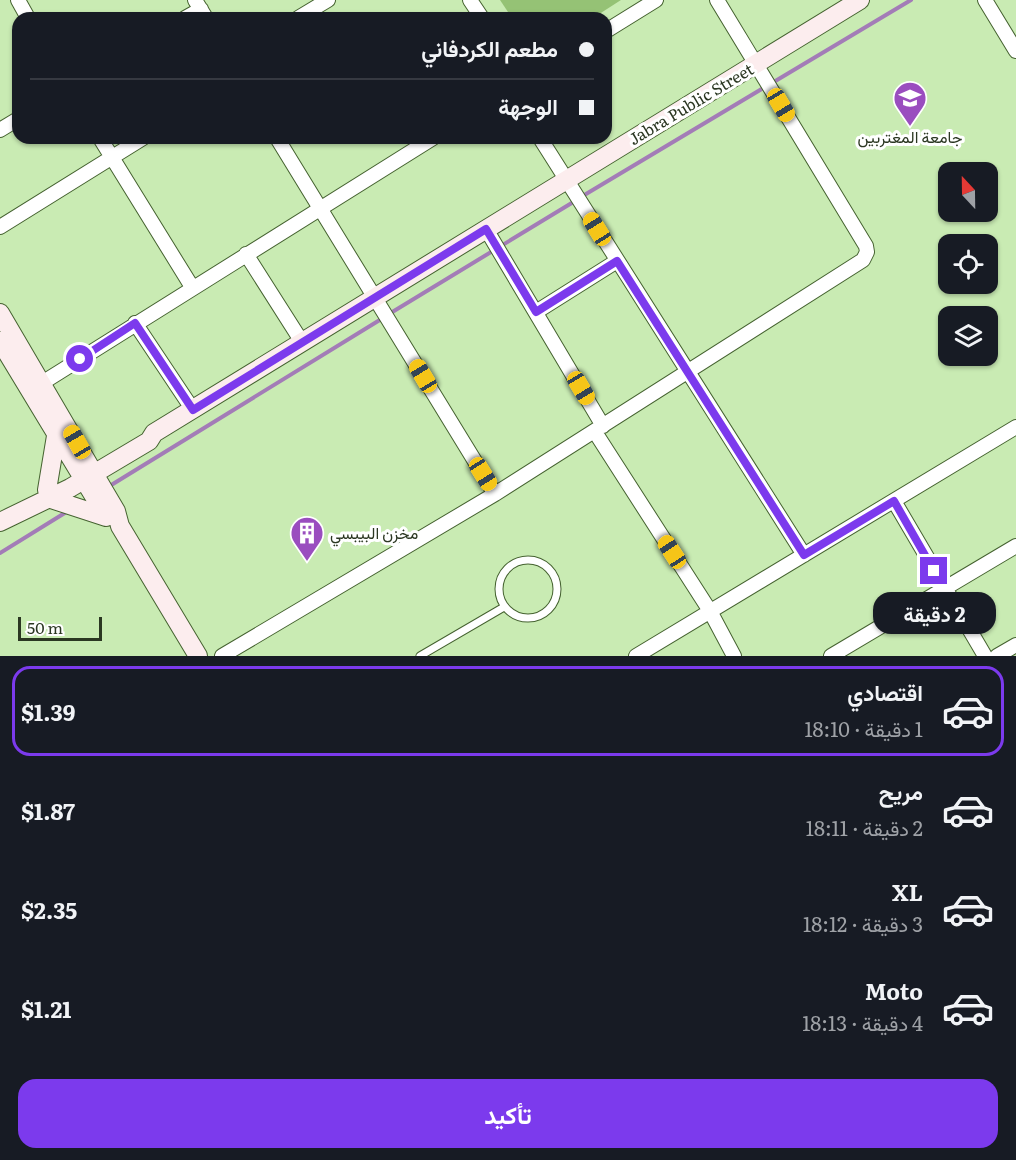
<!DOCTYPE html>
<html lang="ar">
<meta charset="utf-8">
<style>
body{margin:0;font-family:Literata,Vazirmatn,serif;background:#20242c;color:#f1f3f6;direction:rtl;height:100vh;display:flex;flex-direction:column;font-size:22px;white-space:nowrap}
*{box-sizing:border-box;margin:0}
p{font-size:20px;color:#9ea1a6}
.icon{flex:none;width:33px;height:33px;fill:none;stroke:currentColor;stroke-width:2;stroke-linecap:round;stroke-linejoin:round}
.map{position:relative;height:656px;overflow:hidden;direction:ltr}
.details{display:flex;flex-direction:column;background:#171b24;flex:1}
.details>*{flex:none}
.hud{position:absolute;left:12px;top:12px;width:600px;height:132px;border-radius:18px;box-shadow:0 2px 4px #0004;direction:rtl;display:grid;align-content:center;height:132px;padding:0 18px;background:#171b24}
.needle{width:39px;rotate:338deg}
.fabs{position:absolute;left:938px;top:162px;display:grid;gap:12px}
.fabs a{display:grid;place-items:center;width:60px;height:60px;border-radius:12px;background:#171b24;box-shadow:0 2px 4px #0004;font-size:30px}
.scale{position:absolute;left:18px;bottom:15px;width:84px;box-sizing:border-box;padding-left:6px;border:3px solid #2b3722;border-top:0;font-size:16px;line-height:21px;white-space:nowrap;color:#2b3722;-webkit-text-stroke:4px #fff;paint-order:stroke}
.end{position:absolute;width:27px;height:27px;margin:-14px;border:8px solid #7c3aed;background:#fff;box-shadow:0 0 0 3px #fff}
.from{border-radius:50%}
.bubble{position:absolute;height:42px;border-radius:18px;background:#171b24;box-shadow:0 2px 4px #0004;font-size:20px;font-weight:700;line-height:42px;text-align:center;direction:rtl}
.car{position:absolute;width:18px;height:36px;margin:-18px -9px;border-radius:8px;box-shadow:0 0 4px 2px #0007;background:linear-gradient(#f5c518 24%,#345 0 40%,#f5c518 0 76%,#345 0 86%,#f5c518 0)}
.hud b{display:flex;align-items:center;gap:21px;height:57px;font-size:22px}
.hud b+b{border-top:2px solid #363941}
.hud i{width:15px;height:15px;background:#f1f3f6}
ul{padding:10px 0 0;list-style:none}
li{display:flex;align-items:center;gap:18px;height:90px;margin:0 12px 9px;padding:0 6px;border:3px solid transparent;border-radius:18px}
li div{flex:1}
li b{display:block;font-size:22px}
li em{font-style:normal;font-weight:700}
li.current{border-color:#7c3aed}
li>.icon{width:54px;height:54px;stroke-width:1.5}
.action{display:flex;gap:12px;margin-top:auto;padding:12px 18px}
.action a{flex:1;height:69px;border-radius:18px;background:#7c3aed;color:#fff;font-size:24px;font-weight:700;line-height:69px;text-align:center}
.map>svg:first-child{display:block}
</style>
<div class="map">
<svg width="1016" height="656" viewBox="0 0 1016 656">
<rect width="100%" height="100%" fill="#c9ebb3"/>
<path fill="#95c275" d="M500,0H621L593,18H512Z"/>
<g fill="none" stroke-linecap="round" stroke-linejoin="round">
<path stroke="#a37cb7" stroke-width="4" d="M772,83L911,0
M581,197L765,87
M389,314L575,201
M108,487L383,318
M0,553L68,511"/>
<defs>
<path id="lane" d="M499 589a29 29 0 1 1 58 0a29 29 0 1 1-58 0Z
M420,656L504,607"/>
<path id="street" d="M18,0L28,18
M195,0L206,18
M470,0L482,18
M985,0L1016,51
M185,18L201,9
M298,18L328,0
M606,31L656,0
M0,130L18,119
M100,138L192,287
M277,138L495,494
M540,138L804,555
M0,227L143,138
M486,229L603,426
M246,254L302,342
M536,312L617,261
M135,323L193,410
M42,383L433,138
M595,432L710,611L734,656
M894,501L985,656
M222,656L495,494L863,260L867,252L866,246L717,0
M636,656L1016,427
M831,656L1016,546
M997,656L1016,645"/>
<path id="secondary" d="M0,313L103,489L116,511L120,526L198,656
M0,341L106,516
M47,490L56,436
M51,499L106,517
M0,522L70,488L149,441L154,433L860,0"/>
</defs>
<use href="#lane" stroke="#456230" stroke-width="9"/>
<use href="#street" stroke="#456230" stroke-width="16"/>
<use href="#secondary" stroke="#456230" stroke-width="20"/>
<use href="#lane" stroke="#fff" stroke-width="7"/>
<use href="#street" stroke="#fff" stroke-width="14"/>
<use href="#secondary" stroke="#fcedee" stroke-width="18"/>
</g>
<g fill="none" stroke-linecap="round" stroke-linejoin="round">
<path stroke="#7c3aed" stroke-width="8" d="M80,359L135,323L193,410L486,229L536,312L617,261L804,555L894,501L934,571"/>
</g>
<defs>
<symbol id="university-pin" viewBox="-11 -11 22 30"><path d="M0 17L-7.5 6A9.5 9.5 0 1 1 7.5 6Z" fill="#9a4dbf" stroke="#fff"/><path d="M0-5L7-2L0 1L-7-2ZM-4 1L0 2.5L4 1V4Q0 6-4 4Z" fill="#fff"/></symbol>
<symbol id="building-pin" viewBox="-11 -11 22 30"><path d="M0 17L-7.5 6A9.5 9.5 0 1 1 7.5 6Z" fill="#9a4dbf" stroke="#fff"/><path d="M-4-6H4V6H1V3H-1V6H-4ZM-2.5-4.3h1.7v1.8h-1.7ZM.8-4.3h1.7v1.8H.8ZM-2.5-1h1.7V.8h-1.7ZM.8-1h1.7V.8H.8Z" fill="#fff"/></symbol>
</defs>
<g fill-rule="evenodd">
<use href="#university-pin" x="891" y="79" width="38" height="52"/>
<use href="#building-pin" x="288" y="514" width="38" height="52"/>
</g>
<g text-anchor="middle" stroke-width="6" stroke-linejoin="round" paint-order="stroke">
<g font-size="16" fill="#2b3722" stroke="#fff">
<text transform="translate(691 104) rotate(-31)" y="6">Jabra Public Street</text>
</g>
<g font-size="16" fill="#2b3722" stroke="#fff">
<text x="910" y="143">جامعة المغتربين</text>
<text x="330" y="539" text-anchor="start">مخزن البيبسي</text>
</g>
</g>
</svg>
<div class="fabs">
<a><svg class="needle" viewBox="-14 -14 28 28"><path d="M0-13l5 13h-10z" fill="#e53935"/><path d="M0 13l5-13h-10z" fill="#9ea1a6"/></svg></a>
<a><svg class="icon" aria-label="locate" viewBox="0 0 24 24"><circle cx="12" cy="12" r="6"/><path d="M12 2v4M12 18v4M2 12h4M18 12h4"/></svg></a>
<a><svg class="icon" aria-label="layers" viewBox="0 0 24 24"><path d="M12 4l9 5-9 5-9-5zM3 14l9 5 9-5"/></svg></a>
</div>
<div class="scale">50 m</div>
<i class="end from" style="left:80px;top:359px"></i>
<i class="end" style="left:934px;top:571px"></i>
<div class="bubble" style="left:873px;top:592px;width:123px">2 دقيقة</div>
<i class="car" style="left:781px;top:105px;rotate:149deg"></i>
<i class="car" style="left:597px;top:229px;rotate:328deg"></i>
<i class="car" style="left:423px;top:376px;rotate:329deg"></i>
<i class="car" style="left:581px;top:388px;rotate:149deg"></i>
<i class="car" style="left:77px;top:442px;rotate:330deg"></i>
<i class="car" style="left:483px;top:474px;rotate:148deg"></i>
<i class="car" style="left:672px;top:552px;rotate:327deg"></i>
<div class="hud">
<b><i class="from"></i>مطعم الكردفاني</b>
<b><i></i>الوجهة</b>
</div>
</div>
<section class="details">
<ul>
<li class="current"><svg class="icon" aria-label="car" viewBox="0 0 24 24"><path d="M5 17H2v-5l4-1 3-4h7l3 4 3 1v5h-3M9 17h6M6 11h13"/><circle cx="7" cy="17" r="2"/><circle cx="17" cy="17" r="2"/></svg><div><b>اقتصادي</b><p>1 دقيقة · 18:10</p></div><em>$1.39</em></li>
<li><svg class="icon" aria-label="car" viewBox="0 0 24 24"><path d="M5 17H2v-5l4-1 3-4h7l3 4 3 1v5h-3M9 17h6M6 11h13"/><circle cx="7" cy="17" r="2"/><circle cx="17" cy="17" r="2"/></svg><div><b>مريح</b><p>2 دقيقة · 18:11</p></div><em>$1.87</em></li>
<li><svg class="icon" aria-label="car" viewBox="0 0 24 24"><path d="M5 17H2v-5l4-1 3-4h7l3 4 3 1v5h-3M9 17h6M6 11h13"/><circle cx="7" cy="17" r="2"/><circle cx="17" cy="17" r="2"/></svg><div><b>XL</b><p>3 دقيقة · 18:12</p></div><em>$2.35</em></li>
<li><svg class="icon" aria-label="car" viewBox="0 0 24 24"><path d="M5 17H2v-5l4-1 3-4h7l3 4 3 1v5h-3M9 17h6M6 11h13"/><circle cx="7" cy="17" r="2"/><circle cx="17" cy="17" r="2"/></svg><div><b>Moto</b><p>4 دقيقة · 18:13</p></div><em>$1.21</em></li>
</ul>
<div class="action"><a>تأكيد</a></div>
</section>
